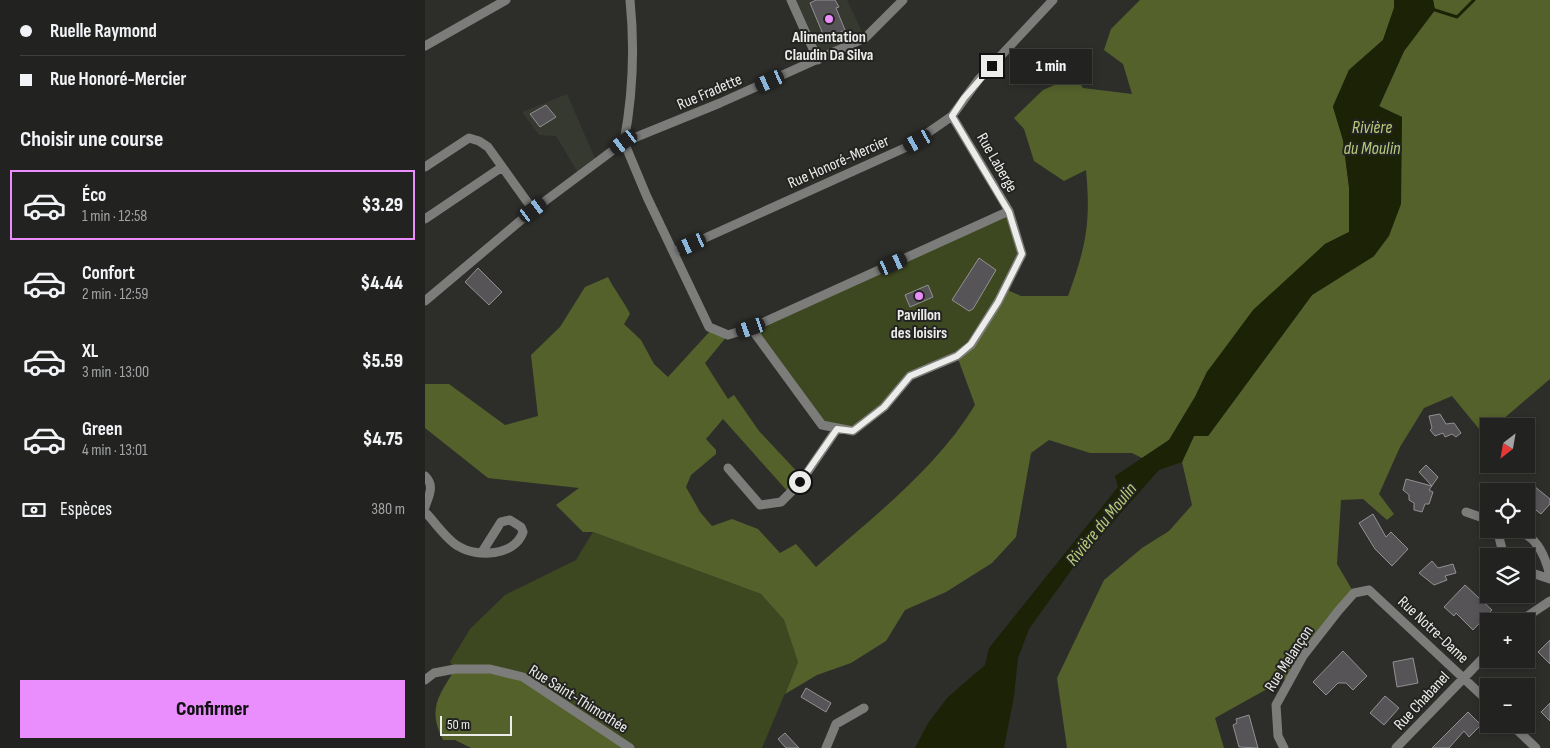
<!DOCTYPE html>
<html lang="fr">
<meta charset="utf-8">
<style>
body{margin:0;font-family:"Sofia Sans Condensed",sans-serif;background:#2a2a29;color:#f1f3f6;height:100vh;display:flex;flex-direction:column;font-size:19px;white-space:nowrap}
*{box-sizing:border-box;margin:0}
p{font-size:16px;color:#a2a4a5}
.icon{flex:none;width:28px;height:28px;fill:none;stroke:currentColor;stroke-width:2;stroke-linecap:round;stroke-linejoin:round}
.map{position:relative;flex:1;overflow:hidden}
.drawer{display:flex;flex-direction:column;background:#222220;width:425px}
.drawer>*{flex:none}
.banner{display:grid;align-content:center;height:110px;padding:0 20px;background:#222220}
.needle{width:32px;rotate:211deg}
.tools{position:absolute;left:1055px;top:418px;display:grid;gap:10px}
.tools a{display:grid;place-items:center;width:55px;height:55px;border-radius:0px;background:#222220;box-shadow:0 2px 8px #0003,0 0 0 1px #3f3f3e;font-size:25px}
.scale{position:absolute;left:15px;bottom:12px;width:72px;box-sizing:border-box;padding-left:5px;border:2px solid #ecedea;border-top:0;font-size:14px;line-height:18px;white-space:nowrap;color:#ecedea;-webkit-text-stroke:4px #232421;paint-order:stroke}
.end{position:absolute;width:22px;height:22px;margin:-11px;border:6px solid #ecedea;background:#111;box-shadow:0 0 0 2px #111}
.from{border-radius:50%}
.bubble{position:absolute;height:35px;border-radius:0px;background:#222220;box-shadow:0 2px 8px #0003,0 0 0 1px #3f3f3e;font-size:16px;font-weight:800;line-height:35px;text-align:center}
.car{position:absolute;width:15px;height:30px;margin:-15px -8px;border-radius:6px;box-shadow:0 0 4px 1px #0007;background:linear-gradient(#222 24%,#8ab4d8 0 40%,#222 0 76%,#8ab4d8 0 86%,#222 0)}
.banner b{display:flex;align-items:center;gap:18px;height:48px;font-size:19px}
.banner b+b{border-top:1px solid #3f3f3e}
.banner i{width:12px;height:12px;background:#f1f3f6}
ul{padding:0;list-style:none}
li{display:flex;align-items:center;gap:15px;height:70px;margin:0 10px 8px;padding:0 10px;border:2px solid transparent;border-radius:0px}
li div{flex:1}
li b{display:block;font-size:19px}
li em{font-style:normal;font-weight:800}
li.active{border-color:#ea8dfd}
li>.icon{width:45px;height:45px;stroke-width:1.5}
h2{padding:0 20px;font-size:22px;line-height:60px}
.pay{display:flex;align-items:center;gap:12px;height:55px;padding:0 20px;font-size:19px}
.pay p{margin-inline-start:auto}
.button{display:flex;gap:10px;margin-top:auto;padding:10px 20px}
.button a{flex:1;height:58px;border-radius:0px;background:#ea8dfd;color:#111;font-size:20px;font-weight:800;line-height:58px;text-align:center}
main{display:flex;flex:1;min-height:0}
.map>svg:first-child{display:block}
</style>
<main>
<section class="drawer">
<div class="banner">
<b><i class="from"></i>Ruelle Raymond</b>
<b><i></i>Rue Honoré-Mercier</b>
</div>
<h2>Choisir une course</h2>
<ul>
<li class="active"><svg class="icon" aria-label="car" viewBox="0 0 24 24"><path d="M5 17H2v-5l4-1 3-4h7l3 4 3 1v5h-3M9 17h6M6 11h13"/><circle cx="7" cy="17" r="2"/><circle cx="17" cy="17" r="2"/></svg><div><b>Éco</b><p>1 min · 12:58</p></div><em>$3.29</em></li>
<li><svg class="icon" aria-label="car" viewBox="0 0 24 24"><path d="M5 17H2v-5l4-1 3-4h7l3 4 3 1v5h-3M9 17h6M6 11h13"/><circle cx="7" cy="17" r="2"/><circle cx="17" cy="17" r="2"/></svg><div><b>Confort</b><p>2 min · 12:59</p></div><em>$4.44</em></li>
<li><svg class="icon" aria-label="car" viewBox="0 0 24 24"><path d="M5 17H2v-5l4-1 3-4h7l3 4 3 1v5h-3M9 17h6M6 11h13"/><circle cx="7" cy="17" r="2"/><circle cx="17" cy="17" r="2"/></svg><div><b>XL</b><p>3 min · 13:00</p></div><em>$5.59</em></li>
<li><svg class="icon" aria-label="car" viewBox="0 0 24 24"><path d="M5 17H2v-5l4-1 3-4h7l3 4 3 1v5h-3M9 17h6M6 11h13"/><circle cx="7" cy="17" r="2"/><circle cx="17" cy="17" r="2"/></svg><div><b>Green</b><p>4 min · 13:01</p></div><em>$4.75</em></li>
</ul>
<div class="pay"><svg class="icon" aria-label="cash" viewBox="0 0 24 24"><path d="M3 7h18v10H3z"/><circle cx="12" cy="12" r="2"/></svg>Espèces<p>380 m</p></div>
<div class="button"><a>Confirmer</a></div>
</section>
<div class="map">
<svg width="1125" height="748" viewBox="0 0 1125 748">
<rect width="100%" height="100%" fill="#2d2e2a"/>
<path fill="#36392f" d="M366,0H422L440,38L393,60Z
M142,94L172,163L155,176L131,136L114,135L97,112Z"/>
<path fill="#3e4820" d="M584,212L597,254L546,345L496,370L428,431L397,425L326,328Z
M168,532L336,594L359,620L373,662L337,748H205L30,669L25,662L45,629L80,595L151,560Z"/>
<path fill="#54612b" d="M715,0H969V8L958,40L924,70L908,106L918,140L924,187V232L900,244L802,346L782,372L770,397L744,440L717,458L707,453H665L624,440L606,453L591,537L567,563L521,592L480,610L461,641L426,663L392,675L360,694L373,662L359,620L336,594L168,532H158L131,505L154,488L63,478L0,428V384H24L80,425L113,416L106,355L135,327L160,287L183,277C187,286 203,308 205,314L199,324L216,340L229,364L243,377L287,329L303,335L280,363L303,399L309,395L334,431L378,478L364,493L298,419L281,439L291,450V454L266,475L261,487L275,512L287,526L307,519L333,529L355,553L371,544L391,567C447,518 511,469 550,405L532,356L546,345L580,289L596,296H643C661,247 666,222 661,170L639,181L609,161L599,129L589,118L618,90L650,76L658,88L707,94L698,64L679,50L686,29Z
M1008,0H1125V379L1070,426H1064V431L1059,435L1027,396L999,408L975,447L954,494L969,514L962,520L938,499L916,500L912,564L929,593L867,675L790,718L799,748H642L632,678L679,580L717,548L744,531L767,505L757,462L769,436H783L887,295L949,256L976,141L977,117L954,107L979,51L1010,10Z
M30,669L98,677L205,748H46L30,740H18C2,708 14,696 30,669Z"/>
<path fill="#1b2206" d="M969,0H1008L1010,10L979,51L954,106L977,117L976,204L964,236L949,256L887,295L783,436H769L757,462L734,470L650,565L604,629L593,658L589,696L579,748H490L503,723L523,697L560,665L564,648L693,487L690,476L744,440L770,397L782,372L828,310L900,244L924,232V187L918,140L908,107L924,70L958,40L969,8Z"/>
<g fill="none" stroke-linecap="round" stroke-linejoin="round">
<path stroke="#1b2206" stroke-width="3" d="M1010,10L1032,17L1049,0"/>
</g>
<path fill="#575457" stroke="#939094" d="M391,0H410L414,7L411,8L420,30L400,39L385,3Z
M121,105L131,117L115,127L105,114Z
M554,258L571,270L548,309L544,311L527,300Z
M53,268L77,292L64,305L40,282Z
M503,285L508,297L485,307L480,295Z
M1015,414L1021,424L1029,423L1036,433L1031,437L1027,434L1020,437L1018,433L1010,436L1005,430L1007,428L1004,416Z
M1072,464H1091L1083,473Z
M1001,465L1013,477L1004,490L1008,492L1004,504H1000L997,512L989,510V503L984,500V495L978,490L981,479L1007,486L994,472Z
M1109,486L1125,499V504L1116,514L1107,507L1101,513V496Z
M948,514L961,537L966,532L983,549L967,566L950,549L934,523Z
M1007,561L1013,568L1028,564L1031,573L1020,576L1022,580L1009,585L994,573Z
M1040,585L1067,610L1048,630L1031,613L1029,616L1019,607Z
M1125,640V664L1113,652Z
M918,651L942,676L928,690L921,683H913L901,695L888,682Z
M988,658L993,683L972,687L968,662Z
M381,688L406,703L401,712L376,697Z
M960,696L974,708L959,725L945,713Z
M1125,703V721L1116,712Z
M1043,712L1056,725L1044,737L1039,731L1024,748H1007Z
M824,715L833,748L814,747L808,725L812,723L811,719Z
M360,733L374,748H361L353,739Z"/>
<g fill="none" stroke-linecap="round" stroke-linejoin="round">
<path stroke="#7c7d7b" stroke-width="9" d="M366,0L393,60
M0,46L81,0
M199,142L222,197L284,327L303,335L326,328L584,211
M199,142C208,94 210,49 205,0
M0,167L44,138L54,141L63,147L108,210
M0,219L77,167
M249,252L484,146L527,116L554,79L628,0
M0,301L108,210L199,142L295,103L440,38L478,0
M326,328L397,425L428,431L459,407L485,376L532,356L546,345L573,302L597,254L584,211L527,116
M303,468L335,505L356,502L375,483L412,429
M0,476C10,486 4,495 0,507
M0,512C10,522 21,539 33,546C52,558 90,556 98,532L96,527L85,520L76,522L57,552
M1041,512L1064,520
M1072,529L1077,549L1084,556
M1087,529C1111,534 1119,553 1125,575
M1101,571L1125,579
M1095,621L1125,601
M0,680L9,673L30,669H65L98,677L205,748
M1086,724L1111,748
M401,748L411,724L439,708
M859,748L853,736L851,705L878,656L914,610L929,593L944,590L1064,702
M971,748L1064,652"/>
</g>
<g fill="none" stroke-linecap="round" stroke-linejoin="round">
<path stroke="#ecedea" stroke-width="6" d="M375,482L412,429L428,431L459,407L485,376L532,356L546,344L573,302L597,254L584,212L527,116L539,98L567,66"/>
</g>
<g fill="#ea8dfd" stroke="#232421" stroke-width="2">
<circle cx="404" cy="19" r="5"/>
<circle cx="494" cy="296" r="5"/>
</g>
<g text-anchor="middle" stroke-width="4" stroke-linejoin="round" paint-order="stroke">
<g font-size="16" font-weight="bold" fill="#ecedea" stroke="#232421">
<text x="404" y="42">Alimentation<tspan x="404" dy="18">Claudin Da Silva</tspan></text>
<text x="494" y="320">Pavillon<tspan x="494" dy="18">des loisirs</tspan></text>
</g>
<g font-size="16" fill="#ecedea" stroke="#232421">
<text transform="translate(284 91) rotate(-23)" y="6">Rue Fradette</text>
<text transform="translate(413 161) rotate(-24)" y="6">Rue Honoré-Mercier</text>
<text transform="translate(573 162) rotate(60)" y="6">Rue Laberge</text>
<text transform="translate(1009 629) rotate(43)" y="6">Rue Notre-Dame</text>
<text transform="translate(863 658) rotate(-57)" y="6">Rue Melançon</text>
<text transform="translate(154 698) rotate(32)" y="6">Rue Saint-Thimothée</text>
<text transform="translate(996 700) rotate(-47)" y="6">Rue Chabanel</text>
</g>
<g font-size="18" font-style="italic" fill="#b6cb79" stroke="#232421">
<text x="947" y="133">Rivière<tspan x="947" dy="21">du Moulin</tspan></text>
<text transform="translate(676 524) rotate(-51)" y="6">Rivière du Moulin</text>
</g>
</g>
</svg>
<div class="tools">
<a><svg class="needle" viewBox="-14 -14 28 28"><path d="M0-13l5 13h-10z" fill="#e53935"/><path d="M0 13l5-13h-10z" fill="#a2a4a5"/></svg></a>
<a><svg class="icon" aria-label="locate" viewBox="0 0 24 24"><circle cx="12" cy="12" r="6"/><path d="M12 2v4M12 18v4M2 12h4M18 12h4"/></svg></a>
<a><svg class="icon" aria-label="layers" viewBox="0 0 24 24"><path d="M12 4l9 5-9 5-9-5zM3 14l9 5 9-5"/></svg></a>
<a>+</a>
<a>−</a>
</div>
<div class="scale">50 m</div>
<i class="end from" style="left:375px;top:482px"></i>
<i class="end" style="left:567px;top:66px"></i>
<div class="bubble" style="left:585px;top:49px;width:82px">1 min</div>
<i class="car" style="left:345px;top:81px;rotate:246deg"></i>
<i class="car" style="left:493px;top:141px;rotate:241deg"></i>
<i class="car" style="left:199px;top:142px;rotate:233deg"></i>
<i class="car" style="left:108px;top:210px;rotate:54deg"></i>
<i class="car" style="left:267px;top:244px;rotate:246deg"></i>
<i class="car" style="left:468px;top:264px;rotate:66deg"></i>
<i class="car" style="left:326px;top:328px;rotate:251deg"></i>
</div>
</main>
